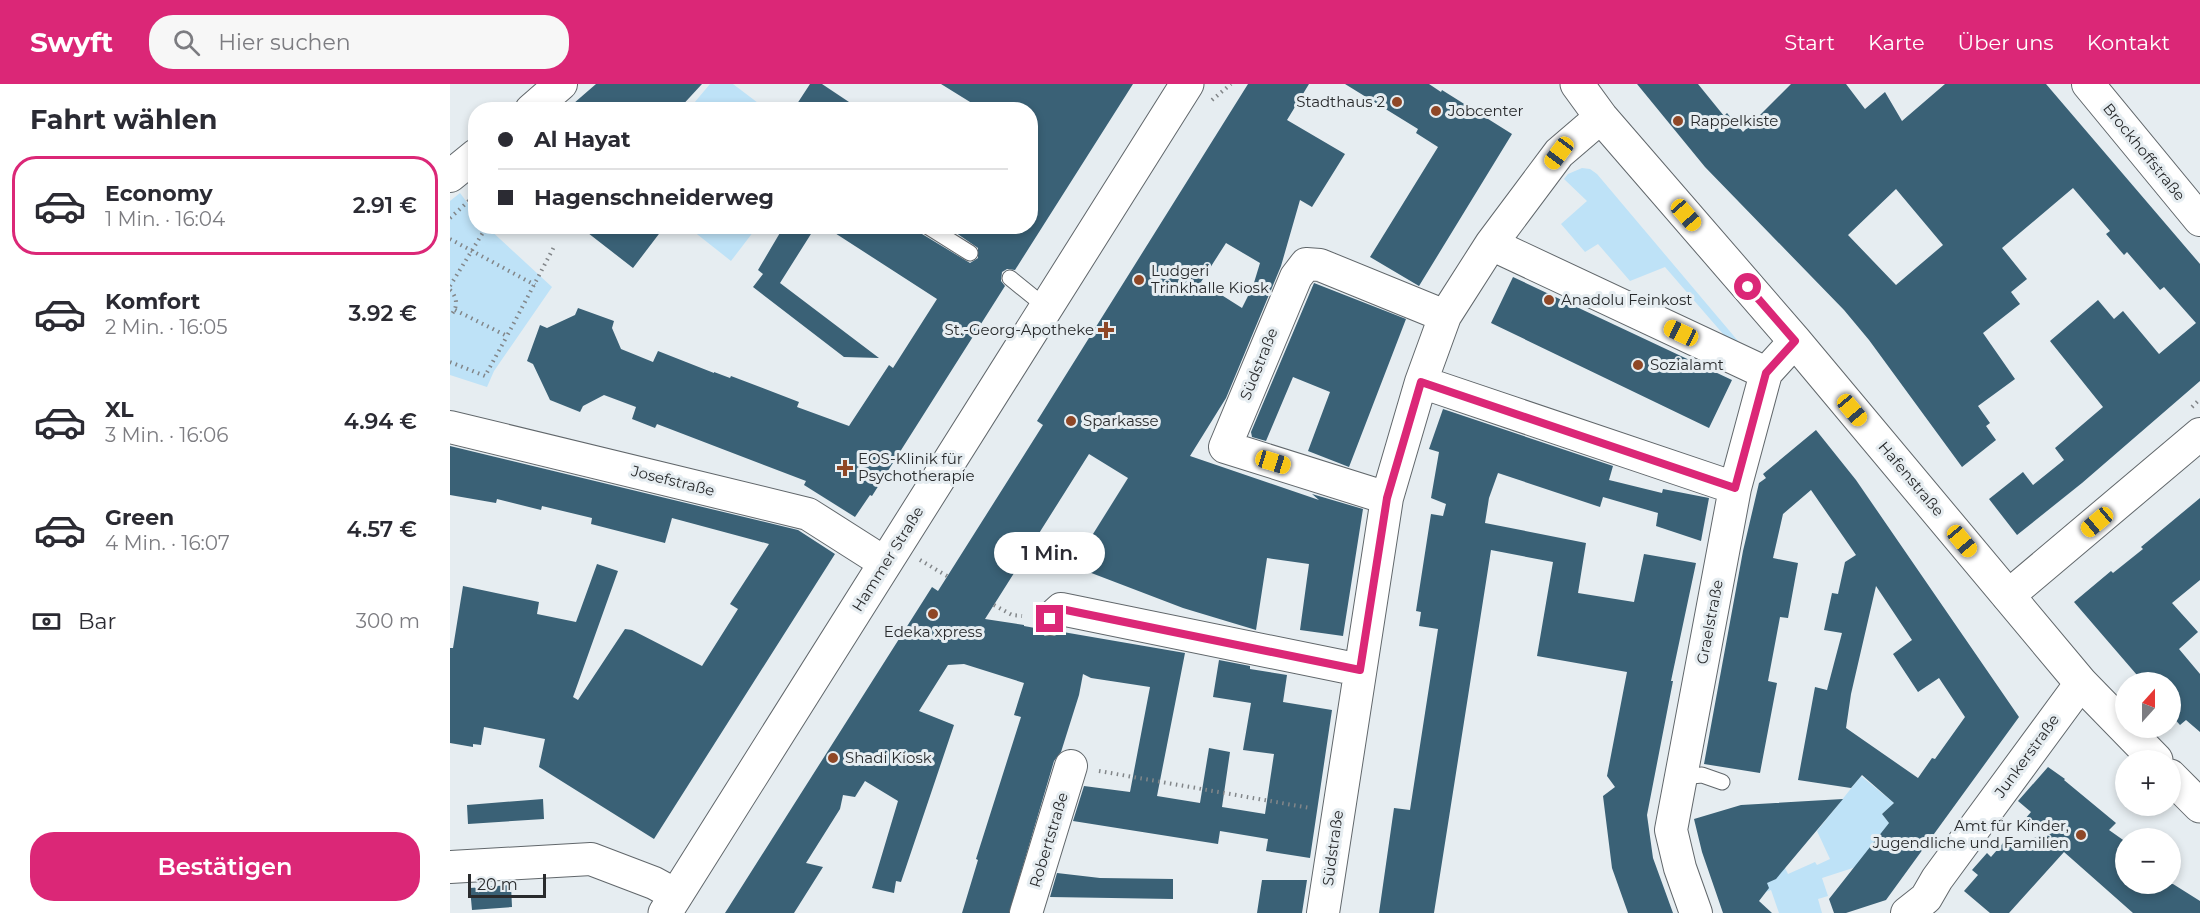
<!DOCTYPE html>
<html lang="de">
<meta charset="utf-8">
<style>
body{margin:0;font-family:Montserrat,sans-serif;background:#f7f7f7;color:#2b2b33;height:100vh;display:flex;flex-direction:column;font-size:22px;white-space:nowrap}
*{box-sizing:border-box;margin:0}
p{font-size:20px;color:#7c7c81}
.icon{flex:none;width:33px;height:33px;fill:none;stroke:currentColor;stroke-width:2;stroke-linecap:round;stroke-linejoin:round}
.map{position:relative;flex:1;overflow:hidden}
.sheet{display:flex;flex-direction:column;background:#fff;width:450px}
.sheet>*{flex:none}
.hud{position:absolute;left:18px;top:18px;width:570px;height:132px;border-radius:24px;box-shadow:0 3px 9px #0003;display:grid;align-content:center;height:132px;padding:0 30px;background:#fff}
.needle{width:39px;rotate:21deg}
.controls{position:absolute;left:1665px;top:588px;display:grid;gap:12px}
.controls a{display:grid;place-items:center;width:66px;height:66px;border-radius:50%;background:#fff;box-shadow:0 3px 9px #0003;font-size:30px}
.scale{position:absolute;left:18px;bottom:15px;width:78px;box-sizing:border-box;padding-left:6px;border:3px solid #292b2d;border-top:0;font-size:16px;line-height:21px;white-space:nowrap;color:#292b2d;-webkit-text-stroke:4px #e6edf1;paint-order:stroke}
.end{position:absolute;width:27px;height:27px;margin:-14px;border:8px solid #db2777;background:#fff;box-shadow:0 0 0 3px #fff}
.from{border-radius:50%}
.bubble{position:absolute;height:42px;border-radius:21px;background:#fff;box-shadow:0 3px 9px #0003;font-size:20px;font-weight:600;line-height:42px;text-align:center}
.car{position:absolute;width:18px;height:36px;margin:-18px -9px;border-radius:8px;box-shadow:0 0 4px 2px #0007;background:linear-gradient(#f5c518 24%,#345 0 40%,#f5c518 0 76%,#345 0 86%,#f5c518 0)}
.hud b{display:flex;align-items:center;gap:21px;height:57px;font-size:22px}
.hud b+b{border-top:2px solid #e1e1e2}
.hud i{width:15px;height:15px;background:#2b2b33}
ul{padding:0;list-style:none}
li{display:flex;align-items:center;gap:18px;height:99px;margin:0 12px 9px;padding:0 18px;border:3px solid transparent;border-radius:24px}
li div{flex:1}
li b{display:block;font-size:22px}
li em{font-style:normal;font-weight:600}
li.current{border-color:#db2777}
li>.icon{width:54px;height:54px;stroke-width:1.5}
h2{padding:0 30px;font-size:27px;line-height:72px}
.pay{display:flex;align-items:center;gap:15px;height:66px;padding:0 30px;font-size:22px}
.pay p{margin-inline-start:auto}
.button{display:flex;gap:12px;margin-top:auto;padding:12px 30px}
.button a{flex:1;height:69px;border-radius:24px;background:#db2777;color:#fff;font-size:24px;font-weight:600;line-height:69px;text-align:center}
header{display:flex;align-items:center;gap:36px;box-sizing:border-box;height:84px;padding:0 30px;background:#db2777;color:#fff}
header strong{font-size:28px}
nav{display:flex;gap:33px;margin-inline-start:auto;font-size:21px}
.search{width:420px;height:54px;background:#f7f7f7;display:flex;align-items:center;gap:15px;box-sizing:border-box;padding:0 21px;border-radius:24px;color:#7c7c81;font-size:22px}
main{display:flex;flex:1;min-height:0}
.map>svg:first-child{display:block}
</style>
<header>
<strong>Swyft</strong>
<div class="search"><svg class="icon" aria-label="search" viewBox="0 0 24 24"><circle cx="10" cy="10" r="6"/><path d="M15 15l6 6"/></svg>Hier suchen</div>
<nav><a>Start</a><a>Karte</a><a>Über uns</a><a>Kontakt</a></nav>
</header>
<main>
<section class="sheet">
<h2>Fahrt wählen</h2>
<ul>
<li class="current"><svg class="icon" aria-label="car" viewBox="0 0 24 24"><path d="M5 17H2v-5l4-1 3-4h7l3 4 3 1v5h-3M9 17h6M6 11h13"/><circle cx="7" cy="17" r="2"/><circle cx="17" cy="17" r="2"/></svg><div><b>Economy</b><p>1 Min. · 16:04</p></div><em>2.91 €</em></li>
<li><svg class="icon" aria-label="car" viewBox="0 0 24 24"><path d="M5 17H2v-5l4-1 3-4h7l3 4 3 1v5h-3M9 17h6M6 11h13"/><circle cx="7" cy="17" r="2"/><circle cx="17" cy="17" r="2"/></svg><div><b>Komfort</b><p>2 Min. · 16:05</p></div><em>3.92 €</em></li>
<li><svg class="icon" aria-label="car" viewBox="0 0 24 24"><path d="M5 17H2v-5l4-1 3-4h7l3 4 3 1v5h-3M9 17h6M6 11h13"/><circle cx="7" cy="17" r="2"/><circle cx="17" cy="17" r="2"/></svg><div><b>XL</b><p>3 Min. · 16:06</p></div><em>4.94 €</em></li>
<li><svg class="icon" aria-label="car" viewBox="0 0 24 24"><path d="M5 17H2v-5l4-1 3-4h7l3 4 3 1v5h-3M9 17h6M6 11h13"/><circle cx="7" cy="17" r="2"/><circle cx="17" cy="17" r="2"/></svg><div><b>Green</b><p>4 Min. · 16:07</p></div><em>4.57 €</em></li>
</ul>
<div class="pay"><svg class="icon" aria-label="cash" viewBox="0 0 24 24"><path d="M3 7h18v10H3z"/><circle cx="12" cy="12" r="2"/></svg>Bar<p>300 m</p></div>
<div class="button"><a>Bestätigen</a></div>
</section>
<div class="map">
<svg width="1750" height="829" viewBox="0 0 1750 829">
<rect width="100%" height="100%" fill="#e6edf1"/>
<path fill="#bee2f7" d="M260,0H283L316,25H239Z
M1132,84L1140,85L1147,90L1299,270L1293,273L1215,183L1180,197L1148,160L1135,168L1111,140L1137,117L1114,95L1118,90Z
M10,109L25,129L26,142L37,143L102,203L44,287L37,303L0,291V117Z
M238,143H307L281,177Z
M1411,692L1444,719L1432,730L1439,739L1409,782L1372,794L1378,812L1368,815L1372,829H1329L1321,806L1302,813L1327,768L1338,790L1365,778L1367,781L1380,775L1367,747Z"/>
<path fill="#3a6176" fill-rule="evenodd" d="M146,0H252L228,26H116Z
M360,0H372L411,26H343Z
M491,0H683L565,186L557,185L552,188L551,197L555,202L422,412L420,411L405,433L354,401L356,397L207,340L205,344L182,335L186,323L154,311L133,322L130,328L100,316L83,280L77,277L90,241L97,244L125,231L128,224L164,237L162,244L171,265L203,278L208,267L264,289V288L280,294L281,292L349,318L347,323L399,342L439,281L443,284L487,215L374,142H467L472,150L520,179L528,174V164L496,142H580V26H533Z
M798,0H859L837,36L895,70L862,123L850,116L831,182L776,314L740,372L869,416L862,410L913,425L893,552L850,546L859,480L817,474L806,546L733,524L623,482L678,394L639,370L535,535L574,541V542L585,544L595,552H604L613,548L735,569L707,712L750,719L759,664L780,668L772,723L815,730L824,670L793,666L801,619L763,613L769,576L800,582V585L837,591L833,618L882,626L860,774L816,767L818,755L770,747L768,760L623,737L634,702L680,708L700,603L641,594L633,590L629,611L611,668L604,677L559,829H512L528,776L526,775L571,633L564,631L574,599L514,580L498,581L469,627L504,641L451,798L446,797L444,809L422,804L448,717L415,697L405,713L393,711L390,725L356,779L373,783L344,829H275L482,503L488,507L593,341L587,337ZM776,159L810,179L803,202L792,224L751,198Z
M895,0H979L991,8L992,6L1062,50L969,202L920,173L988,63L966,49L968,45Z
M1187,0H1248L1274,32L1277,29L1293,48L1341,0H1396L1415,25L1435,8L1452,37L1495,0H1596L1750,180V297L1632,399L1567,451L1539,415L1573,388L1583,401L1614,376L1605,364L1653,323L1600,257L1648,216L1664,235L1673,227L1709,270L1746,239L1714,203L1710,206L1677,168L1674,171L1656,150L1660,147L1623,104L1552,164L1577,195L1561,208L1570,220L1533,249L1565,295L1528,322L1540,339L1536,342L1546,356L1512,383L1419,256L1394,226L1255,83ZM1446,105L1493,161L1446,201L1398,151Z
M129,142H215L183,184Z
M334,142H366L330,199L429,274L394,273L303,203L313,190L308,186Z
M1063,193L1282,296L1259,344L1041,239Z
M864,199L956,235L899,383L858,367L880,308L843,293L816,357L802,353L801,348Z
M993,325L1163,382L1159,396L1212,409L1213,405L1259,414L1251,457L1206,442L1208,429L1153,413L1150,423L1048,389L1039,414L1035,439L1136,459L1128,509L1184,518L1194,470L1246,479L1221,597H1223L1197,731L1203,774L1223,829H1178L1162,784L1153,712L1165,703L1157,692L1177,588L1087,572L1103,478L1041,466L984,829H929L944,724L960,726L988,545L969,542L971,528L966,527L981,430L993,432L996,420L981,414L989,368L979,365Z
M1366,346L1406,396L1569,633L1436,816L1396,829H1384L1379,815L1439,739L1432,730L1444,719L1412,691L1401,704L1348,696L1365,603L1377,606L1392,549L1374,546L1382,509L1388,510L1395,478L1406,471L1361,406L1333,430L1323,474L1348,479L1338,534L1330,533L1318,597L1327,599L1310,689L1254,680L1293,467L1309,399L1316,394L1313,390ZM1426,502L1462,556L1443,570L1468,608L1489,594L1515,633L1485,675L1482,674L1468,694L1396,644L1401,610Z
M0,362L348,446L385,470L204,755L89,683L95,655L34,643L31,661L23,660V663L0,659V564H3L13,502L89,518L87,530L126,538L147,480L168,487L123,613L128,616L175,545L182,546L252,582L288,525L280,520L319,460L222,434L215,459L141,440L142,434L92,422L91,426L47,415L46,419L0,411Z
M1750,414V496L1722,519L1748,548L1729,565L1750,590V648L1736,636L1730,641L1720,630V598H1693L1624,518L1661,487L1663,489L1693,465L1691,463Z
M1598,683L1615,695L1614,696L1666,739L1659,746L1676,758V800H1723L1750,817V829H1683L1614,768L1559,829H1540L1514,807L1528,791L1522,786L1537,769L1541,773L1553,759L1600,751L1575,735L1581,728L1568,717Z
M93,715L94,735L18,740L17,721Z
M1393,715L1326,795L1317,799L1319,804L1309,817L1322,829H1273L1252,768L1244,735L1291,721Z
M607,789L650,794L723,795V815L600,813Z
M812,796H857L852,829H807Z
M61,801L62,823L22,826L20,804Z"/>
<g fill="none" stroke-linecap="round" stroke-linejoin="round">
<defs>
<path id="lane" d="M477,142L520,169
M560,194L597,224
M1231,693L1252,691L1272,698"/>
<path id="street" d="M1638,0L1750,136
M81,26L111,0
M0,92L26,71
M1041,160L1316,289
M971,298L1285,404
M0,343L358,430L435,479
M937,414L775,363L846,193L856,180L870,181L995,232
M1558,512L1750,350
M600,535L611,525L910,586
M0,783L141,775L204,799L226,811
M576,829L621,682
M873,829L937,414L971,298L995,232L1041,160L1109,69L1151,33
M1246,829L1230,784L1221,746L1285,404L1316,289L1345,257
M1457,829L1476,814L1487,795L1631,599"/>
<path id="secondary" d="M1127,0L1151,33L1345,257L1631,599L1706,676
M1720,692L1750,722
M215,829L737,0"/>
</defs>
<use href="#lane" stroke="#61676b" stroke-width="17"/>
<use href="#street" stroke="#61676b" stroke-width="34"/>
<use href="#secondary" stroke="#61676b" stroke-width="35"/>
<path stroke="#828689" stroke-width="4" stroke-dasharray="1.5 4.5" stroke-linecap="butt" d="M762,16L781,0
M0,134L22,114
M0,155L85,201
M0,202L37,142
M0,206C8,214 8,224 0,232
M5,226L57,252L105,161
M0,278L35,292L57,252
M1742,323L1750,315
M470,476L497,492
M544,521L562,531L572,532
M649,687L860,724"/>
<use href="#lane" stroke="#fff" stroke-width="15"/>
<use href="#street" stroke="#fff" stroke-width="32"/>
<use href="#secondary" stroke="#fff" stroke-width="33"/>
</g>
<g fill="none" stroke-linecap="round" stroke-linejoin="round">
<path stroke="#db2777" stroke-width="8" d="M600,535L611,525L910,586L937,414L971,298L1285,404L1316,289L1345,257L1298,203"/>
</g>
<g fill="#8f4726" stroke="#e6edf1" stroke-width="2">
<circle cx="947" cy="18" r="6"/>
<circle cx="986" cy="27" r="6"/>
<circle cx="1228" cy="37" r="6"/>
<circle cx="689" cy="196" r="6"/>
<circle cx="1099" cy="216" r="6"/>
<path d="M653 237h6v6h6v6h-6v6h-6v-6h-6v-6h6z"/>
<circle cx="1188" cy="281" r="6"/>
<circle cx="621" cy="337" r="6"/>
<path d="M392 375h6v6h6v6h-6v6h-6v-6h-6v-6h6z"/>
<circle cx="483" cy="530" r="6"/>
<circle cx="383" cy="674" r="6"/>
<circle cx="1631" cy="751" r="6"/>
</g>
<g text-anchor="middle" stroke-width="6" stroke-linejoin="round" paint-order="stroke">
<g font-size="15" fill="#292b2d" stroke="#e6edf1" text-anchor="start">
<text x="935" y="23" text-anchor="end">Stadthaus 2</text>
<text x="998" y="32">Jobcenter</text>
<text x="1240" y="42">Rappelkiste</text>
<text x="701" y="192">Ludgeri<tspan x="701" dy="17">Trinkhalle Kiosk</tspan></text>
<text x="1111" y="221">Anadolu Feinkost</text>
<text x="644" y="251" text-anchor="end">St.-Georg-Apotheke</text>
<text x="1200" y="286">Sozialamt</text>
<text x="633" y="342">Sparkasse</text>
<text x="408" y="380">EOS-Klinik für<tspan x="408" dy="17">Psychotherapie</tspan></text>
<text x="483" y="553" text-anchor="middle">Edeka xpress</text>
<text x="395" y="679">Shadi Kiosk</text>
<text x="1619" y="747" text-anchor="end">Amt für Kinder,<tspan x="1619" dy="17">Jugendliche und Familien</tspan></text>
</g>
<g font-size="15" fill="#292b2d" stroke="#e6edf1">
<text transform="translate(1694 68) rotate(51)" y="5">Brockhoffstraße</text>
<text transform="translate(809 280) rotate(-68)" y="5">Südstraße</text>
<text transform="translate(1461 395) rotate(50)" y="5">Hafenstraße</text>
<text transform="translate(223 397) rotate(14)" y="5">Josefstraße</text>
<text transform="translate(438 475) rotate(-58)" y="5">Hammer Straße</text>
<text transform="translate(1260 538) rotate(-79)" y="5">Graelstraße</text>
<text transform="translate(1577 672) rotate(-54)" y="5">Junkerstraße</text>
<text transform="translate(599 756) rotate(-73)" y="5">Robertstraße</text>
<text transform="translate(883 764) rotate(-82)" y="5">Südstraße</text>
</g>
</g>
</svg>
<div class="controls">
<a><svg class="needle" viewBox="-14 -14 28 28"><path d="M0-13l5 13h-10z" fill="#e53935"/><path d="M0 13l5-13h-10z" fill="#7c7c81"/></svg></a>
<a>+</a>
<a>−</a>
</div>
<div class="scale">20 m</div>
<i class="end from" style="left:1298px;top:203px"></i>
<i class="end" style="left:600px;top:535px"></i>
<div class="bubble" style="left:544px;top:448px;width:111px">1 Min.</div>
<i class="car" style="left:1109px;top:69px;rotate:217deg"></i>
<i class="car" style="left:1236px;top:131px;rotate:139deg"></i>
<i class="car" style="left:1231px;top:249px;rotate:295deg"></i>
<i class="car" style="left:1402px;top:326px;rotate:140deg"></i>
<i class="car" style="left:823px;top:378px;rotate:107deg"></i>
<i class="car" style="left:1647px;top:438px;rotate:230deg"></i>
<i class="car" style="left:1512px;top:457px;rotate:140deg"></i>
<div class="hud">
<b><i class="from"></i>Al Hayat</b>
<b><i></i>Hagenschneiderweg</b>
</div>
</div>
</main>
